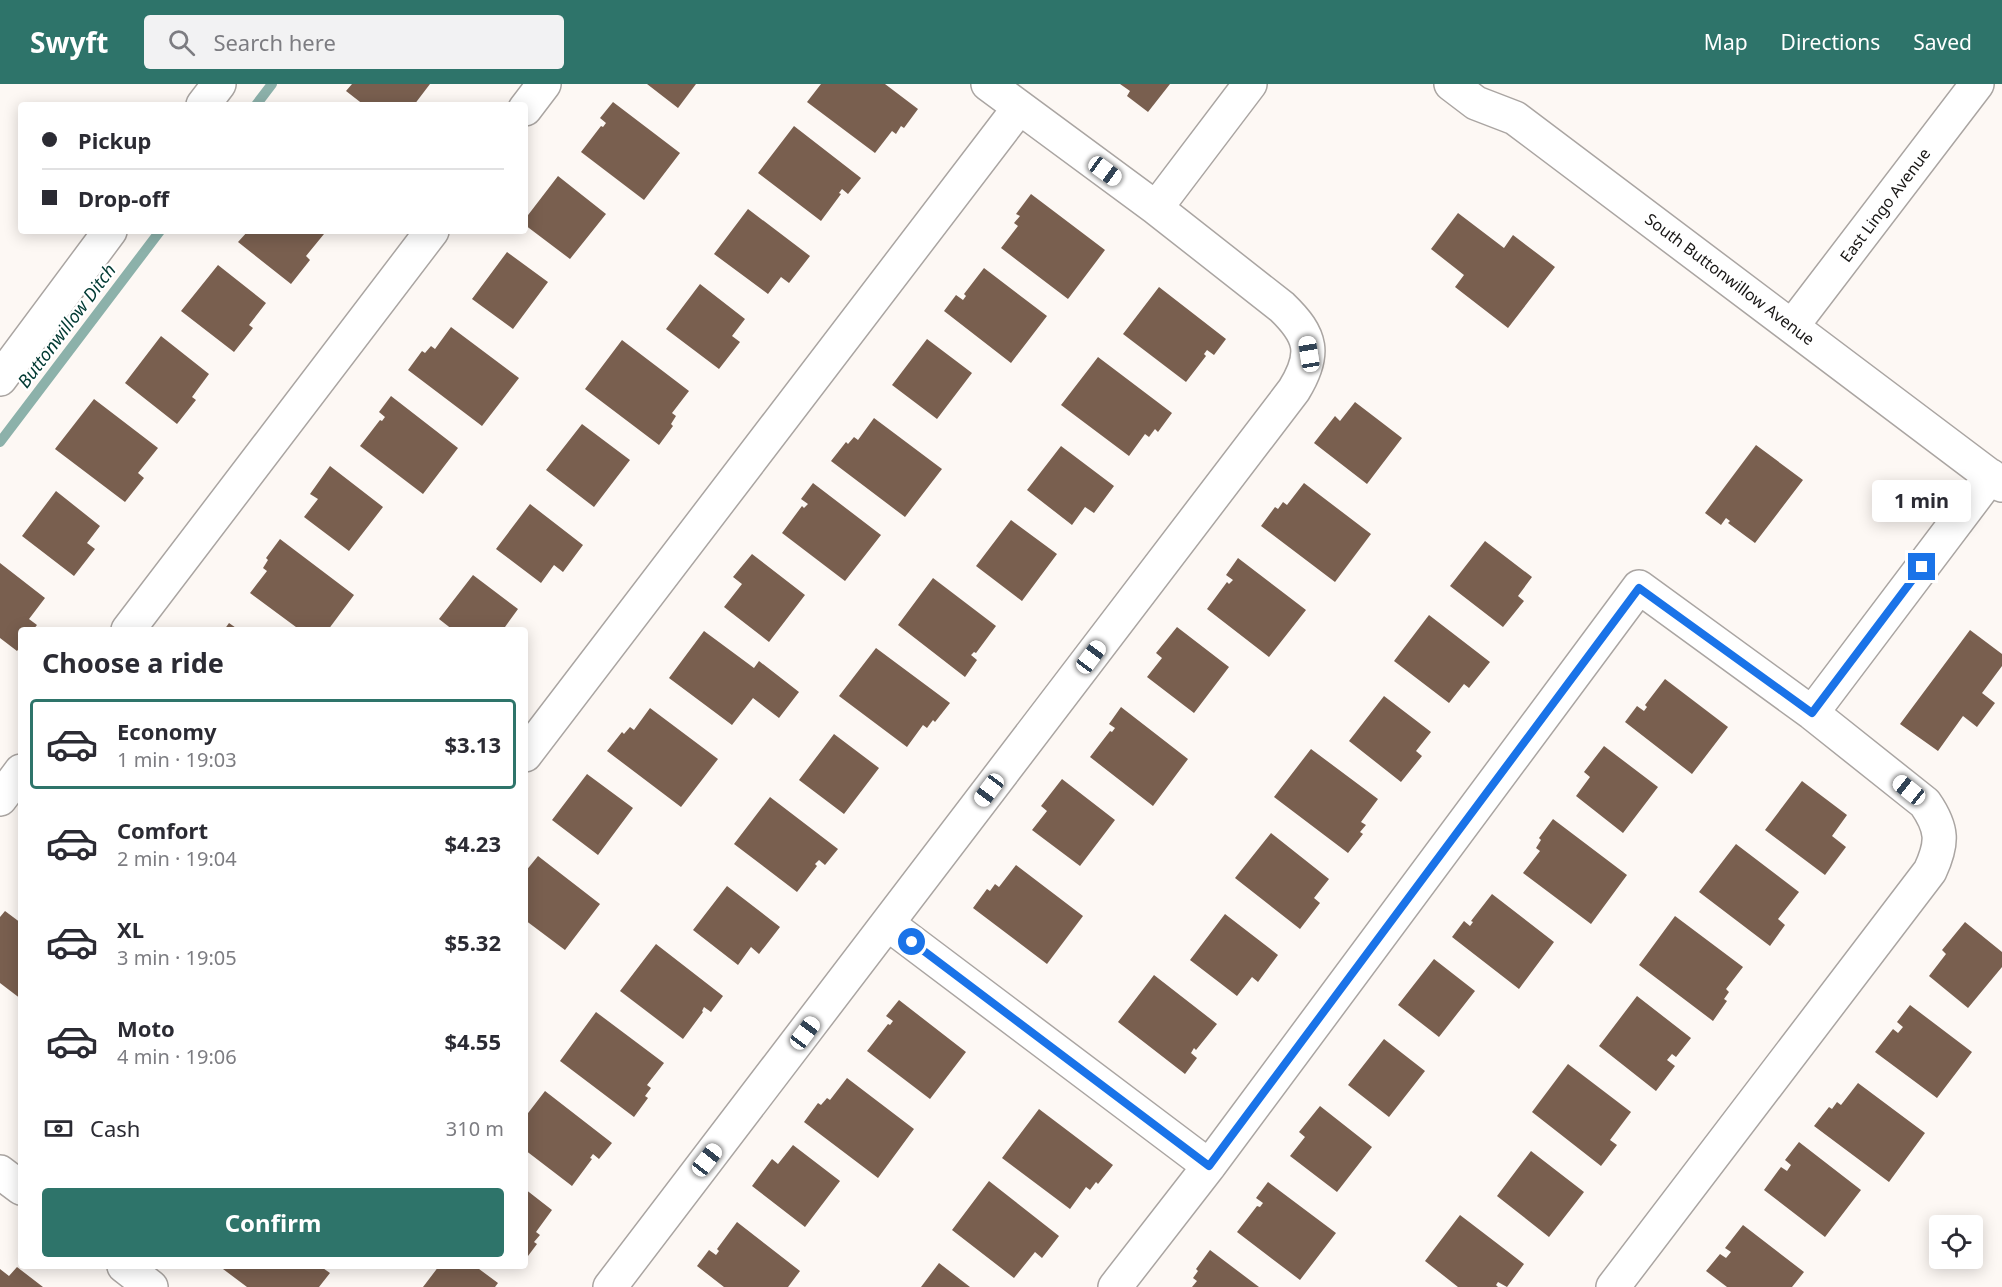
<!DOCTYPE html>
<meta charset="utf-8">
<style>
body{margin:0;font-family:"Noto Sans",sans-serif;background:#f2f2f3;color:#2b2b33;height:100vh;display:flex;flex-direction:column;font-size:22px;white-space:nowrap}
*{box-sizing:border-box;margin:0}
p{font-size:20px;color:#7c7c81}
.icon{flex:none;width:33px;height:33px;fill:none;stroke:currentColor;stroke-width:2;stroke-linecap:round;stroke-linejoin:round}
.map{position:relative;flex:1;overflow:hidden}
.panel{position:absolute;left:18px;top:543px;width:510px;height:642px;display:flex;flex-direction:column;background:#fff;border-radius:6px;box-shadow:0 3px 15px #0003}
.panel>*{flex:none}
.banner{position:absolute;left:18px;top:18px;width:510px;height:132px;border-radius:6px;box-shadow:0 3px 15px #0003;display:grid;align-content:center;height:132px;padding:0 24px;background:#fff}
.tools{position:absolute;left:1929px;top:1131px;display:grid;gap:12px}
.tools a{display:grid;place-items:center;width:54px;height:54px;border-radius:6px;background:#fff;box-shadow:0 3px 15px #0003;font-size:30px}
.end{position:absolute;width:27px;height:27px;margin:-14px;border:8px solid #1a73e8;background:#fff;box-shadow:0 0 0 3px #fff}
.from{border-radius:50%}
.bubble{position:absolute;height:42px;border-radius:6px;background:#fff;box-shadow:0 3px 15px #0003;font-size:20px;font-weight:700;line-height:42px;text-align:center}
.car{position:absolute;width:18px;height:36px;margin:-18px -9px;border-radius:8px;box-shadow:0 0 4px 2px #0007;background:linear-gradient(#fff 24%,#345 0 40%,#fff 0 76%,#345 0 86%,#fff 0)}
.banner b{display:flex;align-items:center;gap:21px;height:57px;font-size:22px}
.banner b+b{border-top:2px solid #e1e1e2}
.banner i{width:15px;height:15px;background:#2b2b33}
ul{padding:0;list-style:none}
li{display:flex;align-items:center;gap:18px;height:90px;margin:0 12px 9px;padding:0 12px;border:3px solid transparent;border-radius:6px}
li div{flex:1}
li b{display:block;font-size:22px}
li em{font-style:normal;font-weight:700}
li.active{border-color:#2e746a}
li>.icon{width:54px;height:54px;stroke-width:1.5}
h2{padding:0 24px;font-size:27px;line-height:72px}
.pay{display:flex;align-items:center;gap:15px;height:66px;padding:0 24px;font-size:22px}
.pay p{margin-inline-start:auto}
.cta{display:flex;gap:12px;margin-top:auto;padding:12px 24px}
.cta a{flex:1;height:69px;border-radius:6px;background:#2e746a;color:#fff;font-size:24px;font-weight:700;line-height:69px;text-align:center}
header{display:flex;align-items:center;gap:36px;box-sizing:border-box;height:84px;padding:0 30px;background:#2e746a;color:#fff}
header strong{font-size:28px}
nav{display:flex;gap:33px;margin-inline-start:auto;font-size:21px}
.search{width:420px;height:54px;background:#f2f2f3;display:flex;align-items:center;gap:15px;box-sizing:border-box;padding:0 21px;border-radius:6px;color:#7c7c81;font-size:22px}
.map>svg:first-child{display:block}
</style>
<header>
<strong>Swyft</strong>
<div class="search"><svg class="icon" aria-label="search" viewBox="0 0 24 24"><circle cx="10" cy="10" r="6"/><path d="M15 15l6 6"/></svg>Search here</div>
<nav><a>Map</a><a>Directions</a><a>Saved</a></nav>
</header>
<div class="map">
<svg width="2002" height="1203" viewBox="0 0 2002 1203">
<rect width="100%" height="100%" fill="#fdf8f4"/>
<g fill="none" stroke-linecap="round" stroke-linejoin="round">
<path stroke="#8cb1aa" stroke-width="10" d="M256,21L272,0
M0,358L160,147"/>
</g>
<path fill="#795f4f" d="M352,0H430L414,21H364L346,7Z
M647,0H696L678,24Z
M821,0H885L918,25L904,44L901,42L896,50L892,47L875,69L807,18Z
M1120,0H1170L1148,28L1127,12L1130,7Z
M613,18L680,69L644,116L581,68L601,42L603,43L606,39L600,34Z
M794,42L861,94L848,110L842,105L839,109L841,110L821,137L758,89Z
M558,92L606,130L570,175L525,141V135Z
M1031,110L1105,166L1068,215L1001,164L1018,142L1014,139L1020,132L1016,130Z
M748,125L810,172L789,199L781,193L768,210L714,170Z
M1458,129L1504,164L1513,151L1555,183L1508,244L1455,203L1464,191L1431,165Z
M248,147H319L324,150L306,172L310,176L291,200L238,158Z
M507,168L548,198L513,245L472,215Z
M218,181L266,219L249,241L253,244L234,268L181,227Z
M984,184L1047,232L1011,279L944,227L956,211L963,216L966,212L964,210Z
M700,200L745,235L732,252L740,258L719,285L666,245Z
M1159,203L1226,255L1214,271L1207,266L1204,270L1206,272L1186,298L1123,250Z
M451,243L519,294L482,342L408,286L422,267L425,269L431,262L435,265Z
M161,252L209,290L192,313L196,316L177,340L125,299Z
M927,255L972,289L937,335L892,301Z
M622,256L689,307L672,329L676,332L671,340L673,342L659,361L585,305Z
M1098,273L1172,329L1158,348L1155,345L1149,353L1145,350L1129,372L1061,321Z
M391,312L458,364L423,410L360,362L380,336L382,337L385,333L379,328Z
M94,315L158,364L138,389L144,394L125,418L55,365Z
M1355,318L1402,354L1367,400L1314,359L1335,332L1340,337Z
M874,334L942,385L905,433L831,377L846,358L848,360L854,353L858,356Z
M582,340L630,376L594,423L546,386Z
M1756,361L1803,396L1755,459L1728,439L1730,437L1726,434L1721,441L1705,429Z
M1061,362L1114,402L1094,429L1085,423L1072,441L1027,406Z
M330,382L383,423L349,467L304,433L318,415L310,410Z
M813,399L881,451L845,497L782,449L802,422L804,424L808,420L801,415Z
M1304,399L1371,450L1335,498L1261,442L1275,423L1278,425L1283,418L1287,421Z
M56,407L100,442L87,459L95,465L74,492L22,452Z
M530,420L583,461L563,488L554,481L541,499L496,465Z
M1011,436L1057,470L1022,517L976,482Z
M280,455L354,511L328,546H300L250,509L267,487L263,484L268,476L266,474Z
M1485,457L1532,493L1518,512L1524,517L1503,543L1450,502Z
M752,470L805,511L769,558L724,523L742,500L733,493Z
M1238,474L1306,526L1269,573L1207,525L1227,498L1229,500L1233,496L1226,491Z
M0,479L45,514L29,535L37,541L33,546H21V562L17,567L0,554Z
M473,491L518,525L505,543L509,546H453L439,535Z
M933,494L996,542L976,569L974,568L971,571L977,576L965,593L898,541Z
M1429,531L1490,578L1469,604L1464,600L1449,619L1394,577Z
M229,539L239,546H224Z
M1177,543L1229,583L1194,629L1147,593L1162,574L1156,569Z
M1970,546L2002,570V582L1982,609L1995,619L1977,643L1963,632L1938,667L1900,640Z
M704,547L754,584L759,577L799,608L779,634L753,614L732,641L669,594Z
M876,564L950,619L935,638L933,636L927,644L923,641L907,663L839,612Z
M1665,595L1728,643L1692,690L1625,638L1637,622L1644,627L1647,623L1645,621Z
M1384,612L1431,648L1416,667L1422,672L1401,698L1349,657Z
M1121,623L1188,675L1153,722L1090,673L1110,647L1112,648L1115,644L1109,640Z
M650,624L718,675L681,723L607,667L622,648L624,650L630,643L634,646Z
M834,650L879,684L844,730L799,696Z
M1604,662L1658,703L1623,749L1576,712L1590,693L1584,688Z
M1311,665L1378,715L1361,738L1366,741L1360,748L1363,750L1348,769L1274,713Z
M587,690L633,724L598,771L552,736Z
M1062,695L1115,736L1080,782L1032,746L1047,727L1041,722Z
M1802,697L1847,731L1832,752L1846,763L1825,791L1765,746Z
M770,713L838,765L825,781L819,776L815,780L817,782L797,808L734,760Z
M1553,735L1627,791L1591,840L1523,789L1540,767L1536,764L1541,756L1539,754Z
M1271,749L1329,795L1314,814L1320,819L1300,845L1235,794Z
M1736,760L1799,808L1778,835L1785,841L1770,862L1699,808Z
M538,772L600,820L565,866L525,836V788Z
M1016,781L1083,832L1047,880L973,824L987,805L990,807L995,800L999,803Z
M727,802L780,843L759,870L751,863L738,881L693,846Z
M1492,810L1554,858L1519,905L1452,853L1464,837L1470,842L1473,838L1471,837Z
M5,827L21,839V915L0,899V833Z
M1225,830L1278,871L1258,898L1252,893L1237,912L1190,876Z
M1675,832L1743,883L1726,905L1729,908L1724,915L1727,917L1713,937L1639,881Z
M1965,838L2002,868V883L1968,924L1929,892L1946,870L1942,866Z
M656,860L723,912L711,928L704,923L702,927L703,928L683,955L620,907Z
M1434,875L1475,907L1439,953L1398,921Z
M1154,891L1217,940L1196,966L1194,964L1191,969L1197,974L1185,990L1118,938Z
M1637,912L1691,954L1676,973L1672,970L1667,976L1675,982L1656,1007L1599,962Z
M899,916L966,968L930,1015L867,967L888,940L890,941L893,937L886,932Z
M1910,921L1972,968L1937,1014L1875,968L1893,945L1898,949L1903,943L1897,938Z
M596,928L664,979L647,1001L651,1004L645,1012L648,1014L634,1033L560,977Z
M1384,955L1425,987L1389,1033L1348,1001Z
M1568,980L1631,1028L1610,1056L1617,1061L1601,1082L1532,1028Z
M847,994L914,1045L878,1094L804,1038L818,1019L821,1021L827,1014L830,1016Z
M1858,999L1925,1049L1889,1098L1814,1042L1829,1023L1832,1025L1837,1018L1841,1021Z
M545,1007L612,1059L599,1075L593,1070L590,1074L592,1075L572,1102L525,1066V1033Z
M1320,1022L1372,1063L1337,1108L1290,1072L1305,1053L1299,1048Z
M1039,1025L1113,1081L1098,1100L1096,1098L1090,1106L1086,1103L1070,1125L1002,1074Z
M1799,1058L1861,1106L1825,1153L1764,1106L1781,1083L1787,1087L1791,1081L1785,1076Z
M793,1061L840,1097L805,1143L752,1102L772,1075L778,1080Z
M1531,1067L1584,1108L1549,1153L1497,1112Z
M989,1097L1059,1152L1042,1174L1035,1168L1014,1194L952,1146Z
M1268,1098L1336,1149L1300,1196L1237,1148L1257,1122L1260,1123L1263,1119L1256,1114Z
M525,1105L552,1126L536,1148L540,1151L534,1158L537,1160L525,1176Z
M1460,1131L1524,1180L1507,1203L1498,1198L1496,1201L1498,1203H1458L1425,1177Z
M737,1138L800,1187L788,1203H724L697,1182L709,1166L716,1171L719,1167L717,1165Z
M1743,1141L1804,1188L1792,1203H1727L1706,1187L1720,1170L1726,1174L1731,1168L1725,1164Z
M1210,1166L1259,1203H1192L1197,1197L1193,1194L1198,1187L1196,1185Z
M939,1179L970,1203H921Z
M219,1182H320L330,1189L319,1203H247Z
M439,1182H475L498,1199L495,1203H423Z
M17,1183L43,1203H0V1185L9,1192Z"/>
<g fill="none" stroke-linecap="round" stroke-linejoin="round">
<defs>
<path id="minor" d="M1451,0L1476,19L1515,34L2002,401
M203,21L219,0
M525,25L544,0
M1156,124L1250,0
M1793,241L1977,0
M0,295L110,147
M128,546L432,147
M1812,629L1991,392
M525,671L1019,24
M0,715L21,687
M888,840L1209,1082
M0,1088L21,1104
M124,1182L151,1203
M610,1203L1294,306C1316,270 1312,252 1282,223L1156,124L988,0
M1115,1203L1209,1082L1639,503L1812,629L1925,719C1943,745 1943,759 1930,787L1613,1203"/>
</defs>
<use href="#minor" stroke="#aaa5a2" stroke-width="36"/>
<use href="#minor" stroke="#fff" stroke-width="33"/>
</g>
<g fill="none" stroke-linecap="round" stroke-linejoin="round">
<path stroke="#1a73e8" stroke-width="8" d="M912,858L1209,1082L1639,504L1812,629L1922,483"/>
</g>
<g text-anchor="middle" stroke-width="4.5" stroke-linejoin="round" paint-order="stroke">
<g font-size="16" fill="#181615" stroke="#fff">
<text transform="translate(1885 121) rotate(-53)" y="6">East Lingo Avenue</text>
<text transform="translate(1730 195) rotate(37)" y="6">South Buttonwillow Avenue</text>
</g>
<g font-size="18" font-style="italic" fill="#003932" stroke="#fff">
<text transform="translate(67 242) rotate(-53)" y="6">Buttonwillow Ditch</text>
</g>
</g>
</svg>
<div class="tools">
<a><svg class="icon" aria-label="locate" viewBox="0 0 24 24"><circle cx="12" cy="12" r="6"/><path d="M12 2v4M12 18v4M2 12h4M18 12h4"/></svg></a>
</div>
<i class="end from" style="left:912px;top:858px"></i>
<i class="end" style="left:1922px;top:483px"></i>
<div class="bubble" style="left:1872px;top:396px;width:99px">1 min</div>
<i class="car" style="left:1105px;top:87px;rotate:126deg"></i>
<i class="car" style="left:1309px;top:270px;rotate:351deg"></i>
<i class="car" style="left:1091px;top:573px;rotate:37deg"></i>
<i class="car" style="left:989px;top:706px;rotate:217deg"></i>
<i class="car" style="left:1909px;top:706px;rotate:309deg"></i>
<i class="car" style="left:805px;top:949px;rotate:37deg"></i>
<i class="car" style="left:707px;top:1076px;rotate:38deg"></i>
<div class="banner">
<b><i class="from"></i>Pickup</b>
<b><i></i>Drop-off</b>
</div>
<section class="panel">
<h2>Choose a ride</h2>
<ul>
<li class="active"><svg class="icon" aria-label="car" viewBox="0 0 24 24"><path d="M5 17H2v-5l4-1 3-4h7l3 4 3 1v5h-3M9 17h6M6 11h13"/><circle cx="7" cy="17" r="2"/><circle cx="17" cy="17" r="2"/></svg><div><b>Economy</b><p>1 min · 19:03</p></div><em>$3.13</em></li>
<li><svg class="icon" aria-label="car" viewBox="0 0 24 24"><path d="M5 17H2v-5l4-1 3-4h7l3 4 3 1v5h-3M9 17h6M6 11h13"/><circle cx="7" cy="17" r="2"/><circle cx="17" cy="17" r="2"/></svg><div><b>Comfort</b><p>2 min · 19:04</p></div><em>$4.23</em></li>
<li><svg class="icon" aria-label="car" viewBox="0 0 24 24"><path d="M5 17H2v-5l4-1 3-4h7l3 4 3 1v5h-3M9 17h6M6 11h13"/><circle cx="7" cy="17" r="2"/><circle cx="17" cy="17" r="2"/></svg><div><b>XL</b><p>3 min · 19:05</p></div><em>$5.32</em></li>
<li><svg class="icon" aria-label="car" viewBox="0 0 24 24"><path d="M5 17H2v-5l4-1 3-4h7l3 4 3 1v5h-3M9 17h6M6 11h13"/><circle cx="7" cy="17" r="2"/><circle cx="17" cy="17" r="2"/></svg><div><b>Moto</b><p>4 min · 19:06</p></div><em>$4.55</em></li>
</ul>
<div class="pay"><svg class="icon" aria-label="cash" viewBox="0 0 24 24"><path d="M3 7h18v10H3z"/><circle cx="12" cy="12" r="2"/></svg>Cash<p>310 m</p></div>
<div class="cta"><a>Confirm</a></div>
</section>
</div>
